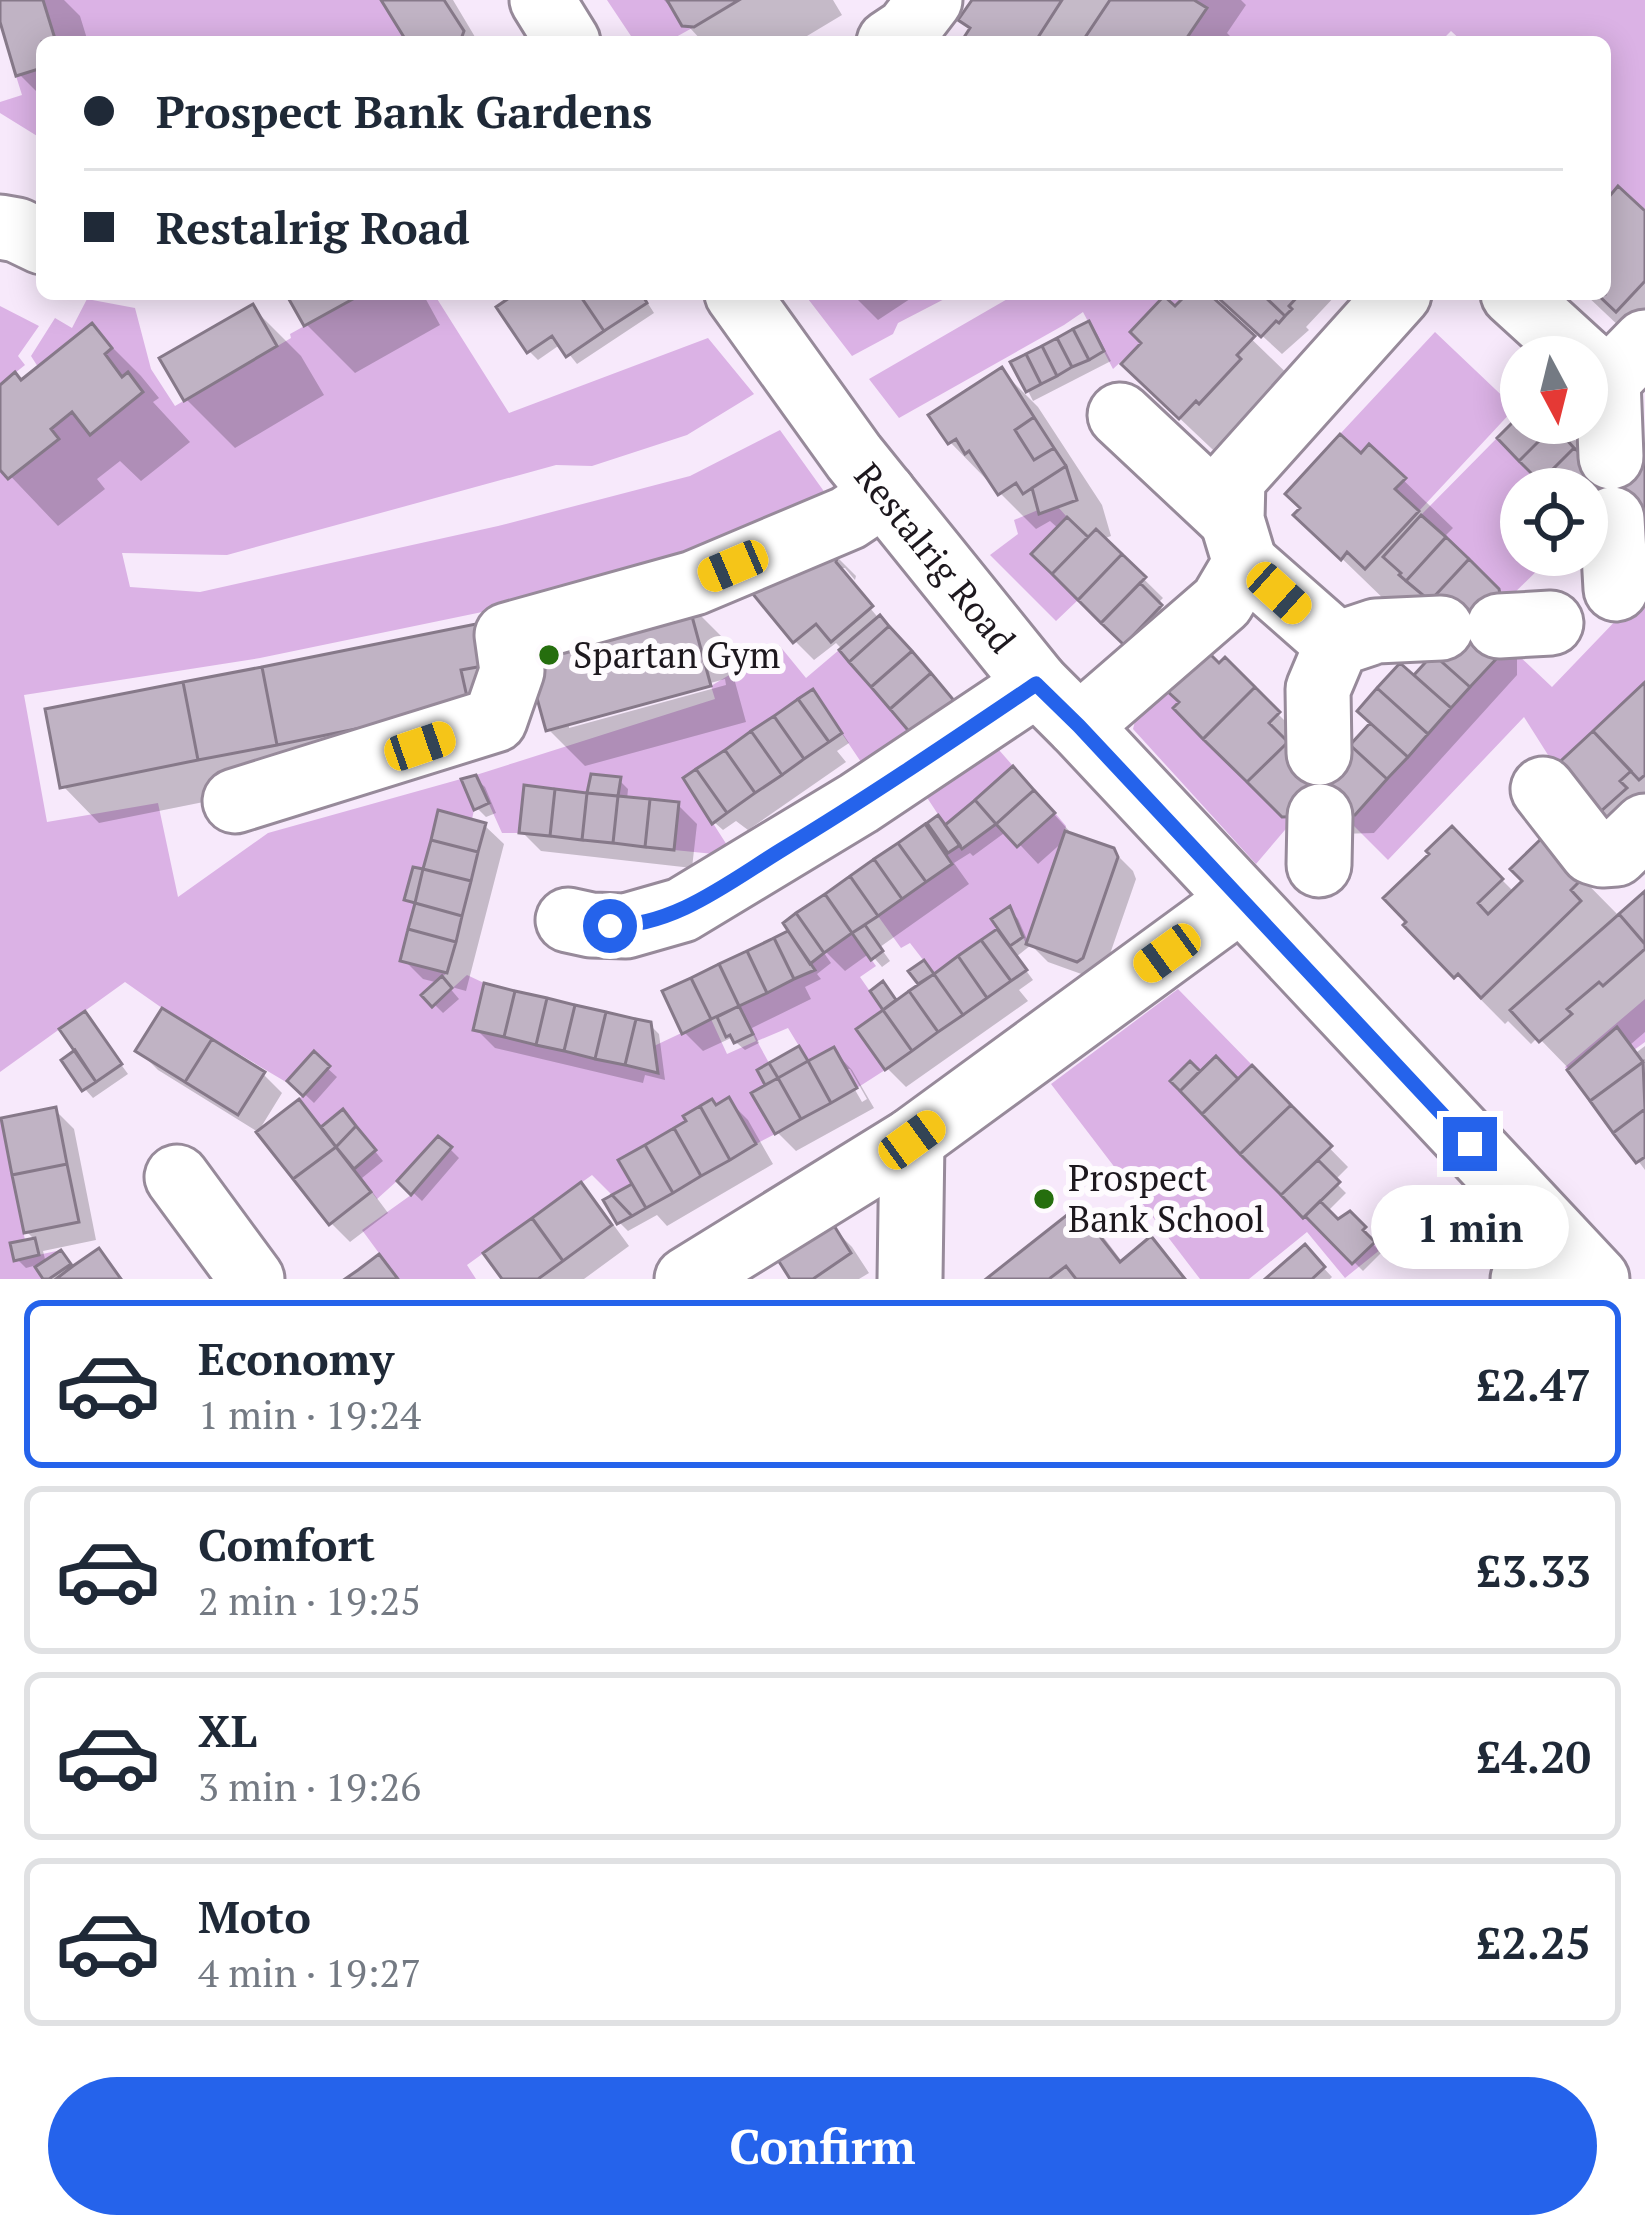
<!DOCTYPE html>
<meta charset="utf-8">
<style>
body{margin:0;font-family:"PT Serif",serif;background:#f6f6f7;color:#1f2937;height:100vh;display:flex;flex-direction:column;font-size:45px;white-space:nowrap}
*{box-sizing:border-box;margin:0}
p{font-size:39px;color:#747a83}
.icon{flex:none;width:66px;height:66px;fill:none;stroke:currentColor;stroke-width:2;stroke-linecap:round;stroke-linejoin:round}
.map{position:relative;height:1279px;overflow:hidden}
.details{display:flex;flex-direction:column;background:#fff;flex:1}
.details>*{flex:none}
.hud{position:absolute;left:36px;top:36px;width:1575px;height:264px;border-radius:18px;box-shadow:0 6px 30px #0003;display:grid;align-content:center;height:264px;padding:0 48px;background:#fff}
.needle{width:78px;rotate:173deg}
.buttons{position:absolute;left:1500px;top:336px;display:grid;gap:24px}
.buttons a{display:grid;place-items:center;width:108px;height:108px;border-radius:50%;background:#fff;box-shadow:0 6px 30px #0003;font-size:60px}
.end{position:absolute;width:54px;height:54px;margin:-27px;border:15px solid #2563eb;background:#fff;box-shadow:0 0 0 6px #fff}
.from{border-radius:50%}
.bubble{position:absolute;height:84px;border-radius:42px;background:#fff;box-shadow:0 6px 30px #0003;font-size:39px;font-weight:600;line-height:84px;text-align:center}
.car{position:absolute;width:36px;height:72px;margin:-36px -18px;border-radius:15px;box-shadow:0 0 9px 3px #0007;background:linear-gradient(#f5c518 24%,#345 0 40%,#f5c518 0 76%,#345 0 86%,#f5c518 0)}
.hud b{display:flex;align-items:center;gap:42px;height:114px;font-size:45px}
.hud b+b{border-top:3px solid #e0e1e3}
.hud i{width:30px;height:30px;background:#1f2937}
ul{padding:21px 0 0;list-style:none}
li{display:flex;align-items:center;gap:36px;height:168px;margin:0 24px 18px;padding:0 24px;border:6px solid #e0e1e3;border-radius:18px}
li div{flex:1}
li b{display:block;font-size:45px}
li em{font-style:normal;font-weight:600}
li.active{border-color:#2563eb}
li>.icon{width:108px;height:108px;stroke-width:1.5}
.button{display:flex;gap:24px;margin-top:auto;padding:24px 48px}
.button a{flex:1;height:138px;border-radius:72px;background:#2563eb;color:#fff;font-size:48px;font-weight:600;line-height:138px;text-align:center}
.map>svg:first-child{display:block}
</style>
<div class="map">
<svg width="1645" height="1279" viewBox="0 0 1645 1279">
<rect width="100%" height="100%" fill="#f7e9fb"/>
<path fill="#dbb2e5" d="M43,0H381L407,42H56Z
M607,0H667L682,26L694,27L667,42H635Z
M1194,0H1645V211L1619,187L1608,198L1605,196V42H1463L1451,31L1440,42H1184L1206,9Z
M42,68V139L0,113V102L22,95L16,76Z
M362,294H434L509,413L708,338L754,394L687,435L592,466L556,465L227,555L122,553L130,587L200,592L498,526L690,476L780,430L833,504L622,583L260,658L24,695L47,822L158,803L178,897L268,833L461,779L474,810L472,819L438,811L423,869L405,900L415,903L401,960L447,973L421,995L433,1006L467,975L484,983L474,1030L657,1072L654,1046L711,1019L727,1054L756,1041L739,1006L814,970L810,964L852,933L876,966L860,977L883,1010L856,1029L885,1070L857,1088L834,1047L808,1061L788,1028L757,1041L769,1063L757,1070L765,1085L752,1093L775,1134L756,1144L729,1098L716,1105L712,1100L684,1115L686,1121L619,1160L632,1184L612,1195L592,1175L467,1265L476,1279H398L362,1230L411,1195L452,1147L438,1136L397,1181L377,1199L354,1169L376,1150L343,1110L321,1127L299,1099L330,1066L313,1052L286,1082L162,1008L125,982L0,1072V470L8,479L58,439L51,429L72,412L90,434L143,392L128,373L122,377L105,354L112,348L93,324L38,367L31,356L55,318L72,328L87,299L135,308L151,369L175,406L291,338L290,334Z
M954,294L898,323L893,334L852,356L805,295Z
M1016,294H1187L1175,306L1163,296L1130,332L1141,343L1113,369L1083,312L1064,325L899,418L869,379Z
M0,306L39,326L18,356L25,365L0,385Z
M1435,332L1515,408L1419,511L1395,489L1406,477L1370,444L1361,453L1340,434Z
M1497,438L1547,489H1521V555L1551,557L1502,605L1499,589L1421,515Z
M1058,507L1067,517L1031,554L1078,600L1056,621L990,555L1018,534L1014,520L1038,510Z
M1645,590V682L1555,766L1524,717L1388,860L1343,815L1355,814L1499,656V637L1552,687Z
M779,645L806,678L839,650L912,735L865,768L812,689L684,778L734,856L674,850L679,803L618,796L621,778L591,774L587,793L525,786L519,833H502L476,775L715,699L711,686Z
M1167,691L1179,702L1174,708L1296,817L1256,864L1133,729L1136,717Z
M992,742L1013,766L945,825L922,790Z
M1055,813L1066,826L1065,831L1026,944L1010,907L991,919L997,929L934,974L910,943L901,948L878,916L952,865L946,855L960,845L962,849L996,824L1017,846Z
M1178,989L1252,1065L1238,1079L1216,1056L1200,1071L1190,1062L1170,1082L1351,1264L1375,1242L1381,1249L1345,1278L1307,1232L1249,1279H1200L1051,1084Z
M1645,999V1042L1634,1050L1616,1027L1567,1070L1565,1067Z
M0,1116L25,1240L10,1243L15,1260L61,1250L35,1267L43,1279H0Z"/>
<path fill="#0003" fill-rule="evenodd" d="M0,0H64L80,16L88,42H42V97L19,74L0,12Z
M385,0H453L478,42H411Z
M664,0H833L842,15L797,42H703Z
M975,0H1241L1246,5L1227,33L1236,42H964L972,30Z
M1605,200L1645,215V340L1640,346L1585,294H1605Z
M289,294H423L440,325L355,373L306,324Z
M521,294H642L654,313L577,364L561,344L538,360L529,351Z
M852,294H915L916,295L878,320Z
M1191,294H1205L1301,387L1229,465L1174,413L1175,310Z
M1217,294H1337L1306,327L1309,330L1282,354Z
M252,307L301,356L324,395L235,448L186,399Z
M1088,325L1097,334L1111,361L1033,401L1014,363Z
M92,327L141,376L159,398L153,402L190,442L141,481L120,461L97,479L105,489L58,526L0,465V388L22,384Z
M1002,371L1038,407L1102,505L1111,536L1103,539L1163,598L1157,604L1179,626L1145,661L1035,554L1059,529L1050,521L1036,529L1000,493L989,477L986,479L950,442Z
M1521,418V423H1558L1590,455L1645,454V536H1640L1587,489H1552L1501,438Z
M1370,448L1453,528L1442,539L1517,651V675L1374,833L1304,835L1177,708L1225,661L1297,733L1344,756L1444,646L1397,598L1391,606L1297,515Z
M837,557L856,576L855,580L845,568H837L880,620L846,653L836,643L814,660L795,641Z
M686,601L723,638L746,722L585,766L549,730ZM725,679L726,685L569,728V722Z
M485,625L504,742L99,823L63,786Z
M1645,686V863L1595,817Z
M821,701L849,743L837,751L846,762L748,830L736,821L723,830L714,822Z
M475,778L485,787L496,813L486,817L477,808Z
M619,780L628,789L627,800L678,805L697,824L692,868L541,851L522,832Z
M1032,790L1072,834L1112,850L1133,871L1136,879L1102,977L1098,980L1048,962L1031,945L1016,957L1033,980L1019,990L1028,1001L906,1087L887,1068V1010L874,992L892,994L898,1003L923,985L912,971L923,964L935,977L1001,929L1010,910L1018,919L1029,944L1065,840L1038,864L1007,831L973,856L970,853L954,863L969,884L880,947L890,961L882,967L870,953L845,971L826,952L824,953L831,963L817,974L821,979L805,987L811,999L752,1028L759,1043L745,1050L731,1038L703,1051L684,1032L666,993L793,932L924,828L942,846L947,828Z
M484,825L504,844L466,991L448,986L459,999L443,1013L425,995L439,983L423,979L404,960L417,908L408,899L422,872Z
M1452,830L1514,892L1526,882L1544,840L1620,917L1645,895V1032L1630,1045L1637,1052L1645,1046V1170L1572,1072L1538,1037L1531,1044L1508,1021L1505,1024L1407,925Z
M85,1015L128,1074L93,1098L85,1089L79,1051Z
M649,1024L659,1034L665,1080L645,1075L643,1083L495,1048L476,1029Z
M798,1050L810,1063L833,1050L852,1070L874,1108L796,1151L777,1132L769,1086L761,1071ZM843,1069H850L867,1099L862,1102Z
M139,1051L263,1074L282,1093L258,1132L158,1070Z
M314,1056L337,1077L314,1103L291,1081Z
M1190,1066L1200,1075L1238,1083L1252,1069L1348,1167L1334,1181L1346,1193L1327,1212L1337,1223L1350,1215L1372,1238L1369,1240L1381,1253L1363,1271L1174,1081Z
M729,1101L748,1120L773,1164L667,1226L657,1215L628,1231L619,1222L607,1201L636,1185L717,1108Z
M299,1103L323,1129L351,1122L383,1161L362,1178L388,1213L350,1242L331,1223Z
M55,1110L74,1129L96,1240L43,1251L46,1263H69L74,1269L98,1252L123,1279H47L37,1265L26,1268L17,1259L14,1245L36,1241L26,1231Z
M450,1149L459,1158L422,1201L401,1181Z
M580,1186L599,1205L629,1246L584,1279H506L488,1254Z
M1077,1211L1105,1239L1123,1263L1151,1240L1187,1279H990Z
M833,1228L852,1247L869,1273L859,1279H794L782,1261Z
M1305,1248L1332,1277L1330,1279H1270Z"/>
<path fill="#c0b3c4" stroke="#867989" stroke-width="3" d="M0,0H43L56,42H42V68L16,76L0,22Z
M381,0H444L464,31L460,42H407Z
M667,0H739L694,27L682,26Z
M972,0H1062L1035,42H961L970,28L958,20Z
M1110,0H1194L1207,8L1184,42H1082Z
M1618,186L1645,211V281L1616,312L1597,294H1605V196L1608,198Z
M286,294H362L304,326Z
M515,294H579L604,331L566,357L552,336L527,353L496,307Z
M579,294H642L647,303L604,331Z
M1187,294H1209L1255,336L1237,355L1241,359L1199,404L1196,401L1179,419L1121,364L1141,343L1130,332L1164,296L1175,306Z
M1214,294H1262L1285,316L1279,323L1276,321L1261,337Z
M1262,294H1300L1289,306L1292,309L1285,316Z
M253,304L277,346L184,401L159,358Z
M1089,321L1104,351L1089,360L1073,329Z
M92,323L112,348L105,354L122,377L128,372L143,392L90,435L72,412L51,429L59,439L8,479L0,470V385L15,372L21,380Z
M1073,329L1089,360L1072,367L1057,338Z
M1057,338L1072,367L1057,376L1042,346Z
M1042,346L1057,376L1041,384L1026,354Z
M1026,354L1041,384L1026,392L1010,362Z
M1002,367L1034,417L1015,430L1034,460L1054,448L1066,466L1023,494L1016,483L998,495L969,451L965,454L956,439L948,444L928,415Z
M1521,414V423H1557L1519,461L1497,438Z
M1034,417L1054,448L1034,460L1015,430Z
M1557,423H1562L1573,434L1567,440L1574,448L1540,482L1519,461Z
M1340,434L1361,453L1369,444L1406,478L1395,489L1419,511L1365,569L1347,552L1341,560L1293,515L1300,508L1285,494Z
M1574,448L1585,457H1605L1607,519L1587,520V489H1547L1540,482Z
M1645,451V517L1617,518L1616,457H1639Z
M1066,466L1077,500L1039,514L1032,488Z
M1421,515L1446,537L1406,581L1399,575L1401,573L1383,557Z
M1067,517L1088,537L1052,574L1031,554Z
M1096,529L1122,554L1078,600L1052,574Z
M1446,537L1469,559L1430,601L1406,581Z
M838,554L836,562L873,606L831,642L816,624L793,643L748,588Z
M1122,554L1146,577L1101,623L1078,600Z
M1469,559L1499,589L1502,605L1499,623L1441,625L1430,601Z
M1140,583L1162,605L1124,645L1101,623Z
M687,598L711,686L546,731L522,644Z
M880,615L889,626L849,662L839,650Z
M486,622L494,664L461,670L469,706L277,745L262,667Z
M889,626L912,651L871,687L849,662Z
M1499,629V656L1470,687L1433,654L1441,631Z
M912,651L931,673L890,709L871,687Z
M1207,651L1219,663L1225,657L1255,687L1203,739L1173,708L1179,702L1167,691Z
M1433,654L1470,687L1451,708L1414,675Z
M1400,663L1451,708L1428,734L1377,688Z
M262,667L277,745L198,760L183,682Z
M931,673L956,703L912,735L890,709Z
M183,682L198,760L60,788L45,709Z
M1645,682V775L1639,780L1593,731Z
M1255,687L1280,712L1269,723L1288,742L1247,782L1203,739Z
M1377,688L1428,734L1408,757L1357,711Z
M813,689L842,733L829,742L798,699Z
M798,699L829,742L804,759L774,716Z
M774,716L804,759L782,775L751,731Z
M1370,723L1408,757L1387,779L1350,745Z
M751,731L782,775L755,793L725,750Z
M1593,731L1631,771L1620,781L1627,788L1592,819L1551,770Z
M1288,742L1315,754L1316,816L1282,817L1247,782Z
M1350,745L1387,779L1355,815H1325L1324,753Z
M725,750L755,793L727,813L696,769Z
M1013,766L1034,790L996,824L975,800Z
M696,769L727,813L712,824L683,778Z
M591,774L621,777L618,796L587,793Z
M476,775L489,803L474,810L461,779Z
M524,785L555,789L550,836L519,833Z
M555,789L587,793L582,840L550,836Z
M1034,790L1055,813L1017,847L996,824Z
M587,793L618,796L613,843L582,840Z
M618,796L650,799L645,847L613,843Z
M650,799L679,802L674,850L645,847Z
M975,800L996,824L962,849L945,825Z
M438,810L486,823L478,852L431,840Z
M938,815L960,845L948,853L927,823Z
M925,824L952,864L926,882L898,843Z
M1452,826L1503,879L1478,903L1488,914L1522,881L1510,869L1544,836L1584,877L1571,890L1581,901L1481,998L1458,974L1454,978L1403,925L1406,922L1383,898L1429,854L1426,851Z
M1065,831L1114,848L1118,857L1083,958L1077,962L1026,944Z
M431,840L478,852L471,881L423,869Z
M898,843L926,882L902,899L874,859Z
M874,859L902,899L878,916L850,876Z
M413,867L423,869L415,903L404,900Z
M423,869L471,881L462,916L415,903Z
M850,876L878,916L852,933L825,894Z
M1645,891V942L1644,943L1619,914Z
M825,894L852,933L824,953L796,913Z
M415,903L462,916L456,942L408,929Z
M1010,906L1023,937L1010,946L991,919Z
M796,913L824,953L810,964L783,923Z
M1619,914L1645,944V949L1603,986L1599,982L1567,1009L1572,1014L1539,1042L1510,1010Z
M865,925L883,951L871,960L852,933Z
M408,929L456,942L447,973L400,961Z
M997,929L1027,970L1011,981L981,940Z
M788,931L815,970L794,979L774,938Z
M774,938L794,979L767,993L747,951Z
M981,940L1011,981L987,998L958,956Z
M747,951L767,993L739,1006L719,964Z
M958,956L987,998L963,1015L934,974Z
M924,960L934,974L918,984L908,971Z
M719,964L739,1006L711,1019L691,978Z
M934,974L963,1015L938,1032L909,991Z
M442,976L452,988L432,1007L421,995Z
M691,978L711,1019L682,1034L662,991Z
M883,981L896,1000L883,1010L870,991Z
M484,983L515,991L504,1037L473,1030Z
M515,991L547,998L536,1045L504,1037Z
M909,991L938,1032L912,1051L883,1010Z
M547,998L575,1005L564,1051L536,1045Z
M575,1005L606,1012L595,1059L564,1051Z
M739,1006L753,1034L734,1043L730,1035L726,1037L717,1017Z
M162,1008L212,1039L185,1082L135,1051Z
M883,1010L912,1051L885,1070L856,1029Z
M85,1011L122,1064L96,1082L59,1029Z
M606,1012L636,1019L625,1065L595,1059Z
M636,1019L651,1022L658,1073L625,1065Z
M1617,1027L1643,1062L1590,1101L1567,1070Z
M212,1039L265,1072L238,1115L185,1082Z
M799,1046L808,1061L778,1078L769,1063Z
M834,1047L857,1088L831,1103L808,1061Z
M75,1050L96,1082L82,1091L61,1060Z
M314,1051L330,1066L303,1096L287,1081Z
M1216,1056L1238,1079L1202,1114L1180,1091Z
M808,1061L831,1103L801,1119L778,1078Z
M1190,1061L1200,1071L1180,1091L1170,1081Z
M1643,1062L1645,1109L1613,1133L1590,1101Z
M769,1063L778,1078L765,1085L757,1070Z
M1252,1065L1291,1105L1240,1154L1202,1114Z
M778,1078L801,1119L775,1134L751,1093Z
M729,1097L756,1144L730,1160L700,1106L712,1099L716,1105Z
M299,1099L336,1147L293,1179L256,1132Z
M1291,1105L1332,1146L1281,1195L1240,1154Z
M700,1106L730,1160L701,1176L674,1128L686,1121L683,1116Z
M56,1107L67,1164L12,1175L1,1118Z
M343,1109L356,1126L336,1147L321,1127Z
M1645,1109V1157L1636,1163L1613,1133Z
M356,1126L376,1150L354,1169L336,1147Z
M674,1128L701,1176L673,1193L645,1145Z
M438,1136L452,1147L411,1195L397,1181Z
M645,1145L673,1193L646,1208L618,1160Z
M336,1147L371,1192L329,1225L293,1179Z
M1318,1160L1340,1182L1303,1218L1281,1195Z
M67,1164L79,1222L24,1233L12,1175Z
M581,1182L612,1225L563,1261L532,1218Z
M632,1184L646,1208L632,1216L612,1195Z
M612,1195L632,1216L617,1224L603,1200Z
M1320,1201L1338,1219L1350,1211L1366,1227L1363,1230L1375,1242L1352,1264L1305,1216Z
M1077,1207L1120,1262L1151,1236L1185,1279H1076L1066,1266L1049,1279H986Z
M532,1218L563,1261L538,1279H502L483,1253Z
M833,1224L851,1253L813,1279H790L778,1260Z
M35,1238L39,1255L14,1261L10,1243Z
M1305,1244L1325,1267L1312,1279H1265Z
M99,1248L121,1279H56L73,1266Z
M61,1250L71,1264L49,1279H43L35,1267Z
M379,1254L398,1279H345L358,1270Z"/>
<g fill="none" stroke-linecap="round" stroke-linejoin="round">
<defs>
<g id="minor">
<path d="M542,0L568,42"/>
<path d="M889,42L907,30L930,0"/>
<path d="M0,227L17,230L42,242"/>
<path id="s1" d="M737,294L854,457L1037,684L1079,726L1597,1279"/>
<path d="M1513,294L1582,357"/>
<path d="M1587,361L1608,380L1645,342"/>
<path d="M1608,380L1611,457"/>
<path d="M1120,415L1232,520"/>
<path d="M1612,519L1616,589"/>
<path d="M1245,563L1337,644"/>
<path d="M1499,626L1551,623"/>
<path d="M1079,726L1222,602L1245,563L1232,520L1233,479L1399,294"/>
<path d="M1319,753L1318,689L1337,644L1376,631L1441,628"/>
<path d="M1543,789L1592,852L1602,855L1616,854L1645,826"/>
<path d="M235,801L495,720L512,671L507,635L694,583L848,518L884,494"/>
<path d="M1319,865L1320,816"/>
<path d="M568,920L591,925L626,926L682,910L859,803L1037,684"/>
<path d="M177,1177L252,1279"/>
<path d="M687,1279L912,1140L1240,900"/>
<path d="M910,1279L912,1140"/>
<path d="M1523,1279L1538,1259L1559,1239"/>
</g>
</defs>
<use href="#minor" stroke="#978a9a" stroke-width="69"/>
<use href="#minor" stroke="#fff" stroke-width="63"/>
</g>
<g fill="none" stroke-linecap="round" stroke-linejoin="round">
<path stroke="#2563eb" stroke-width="15" d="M610,926C675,926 729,882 783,849C869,797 953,740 1036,684L1079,726L1470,1144"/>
</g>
<g fill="#256e0e" stroke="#fefbfe" stroke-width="4.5">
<circle cx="549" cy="655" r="12"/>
<circle cx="1044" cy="1199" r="12"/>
</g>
<g text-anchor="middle" stroke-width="12" stroke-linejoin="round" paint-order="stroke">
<g font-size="36" fill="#1d181e" stroke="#fefbfe">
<text dy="13" stroke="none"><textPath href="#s1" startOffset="330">Restalrig Road</textPath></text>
</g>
<g font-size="36" fill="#1d181e" stroke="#fefbfe" text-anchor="start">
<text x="573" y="668">Spartan Gym</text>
<text x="1068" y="1191">Prospect<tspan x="1068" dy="41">Bank School</tspan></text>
</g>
</g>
</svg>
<div class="buttons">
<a><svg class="needle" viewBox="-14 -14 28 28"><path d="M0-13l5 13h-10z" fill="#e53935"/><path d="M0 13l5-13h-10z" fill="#747a83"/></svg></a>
<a><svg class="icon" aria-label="locate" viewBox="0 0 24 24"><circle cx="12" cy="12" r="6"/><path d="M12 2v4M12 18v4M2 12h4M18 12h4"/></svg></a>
</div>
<i class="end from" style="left:610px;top:926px"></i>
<i class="end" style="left:1470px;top:1144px"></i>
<div class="bubble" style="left:1371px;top:1185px;width:198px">1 min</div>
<i class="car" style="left:733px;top:566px;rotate:247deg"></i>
<i class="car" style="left:1279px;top:593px;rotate:132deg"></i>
<i class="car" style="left:420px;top:746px;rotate:71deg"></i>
<i class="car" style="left:1167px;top:953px;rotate:234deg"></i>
<i class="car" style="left:912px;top:1140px;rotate:54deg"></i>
<div class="hud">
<b><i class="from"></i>Prospect Bank Gardens</b>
<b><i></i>Restalrig Road</b>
</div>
</div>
<section class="details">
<ul>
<li class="active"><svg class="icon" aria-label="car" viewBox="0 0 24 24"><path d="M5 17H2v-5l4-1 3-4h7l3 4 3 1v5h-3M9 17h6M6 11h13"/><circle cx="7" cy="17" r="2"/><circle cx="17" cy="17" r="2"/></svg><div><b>Economy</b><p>1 min · 19:24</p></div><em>£2.47</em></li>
<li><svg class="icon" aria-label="car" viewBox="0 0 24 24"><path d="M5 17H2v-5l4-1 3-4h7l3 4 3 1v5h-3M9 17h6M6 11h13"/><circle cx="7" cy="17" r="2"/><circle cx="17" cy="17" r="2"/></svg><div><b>Comfort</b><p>2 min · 19:25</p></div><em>£3.33</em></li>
<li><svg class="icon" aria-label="car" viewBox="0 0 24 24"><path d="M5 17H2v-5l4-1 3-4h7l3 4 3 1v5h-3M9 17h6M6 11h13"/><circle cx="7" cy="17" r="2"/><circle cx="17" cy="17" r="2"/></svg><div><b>XL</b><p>3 min · 19:26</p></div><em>£4.20</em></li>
<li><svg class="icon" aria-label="car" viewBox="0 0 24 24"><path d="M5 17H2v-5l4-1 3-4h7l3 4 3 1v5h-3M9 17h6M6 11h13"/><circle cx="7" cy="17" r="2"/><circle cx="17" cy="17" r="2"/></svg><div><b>Moto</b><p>4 min · 19:27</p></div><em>£2.25</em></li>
</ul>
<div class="button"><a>Confirm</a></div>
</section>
